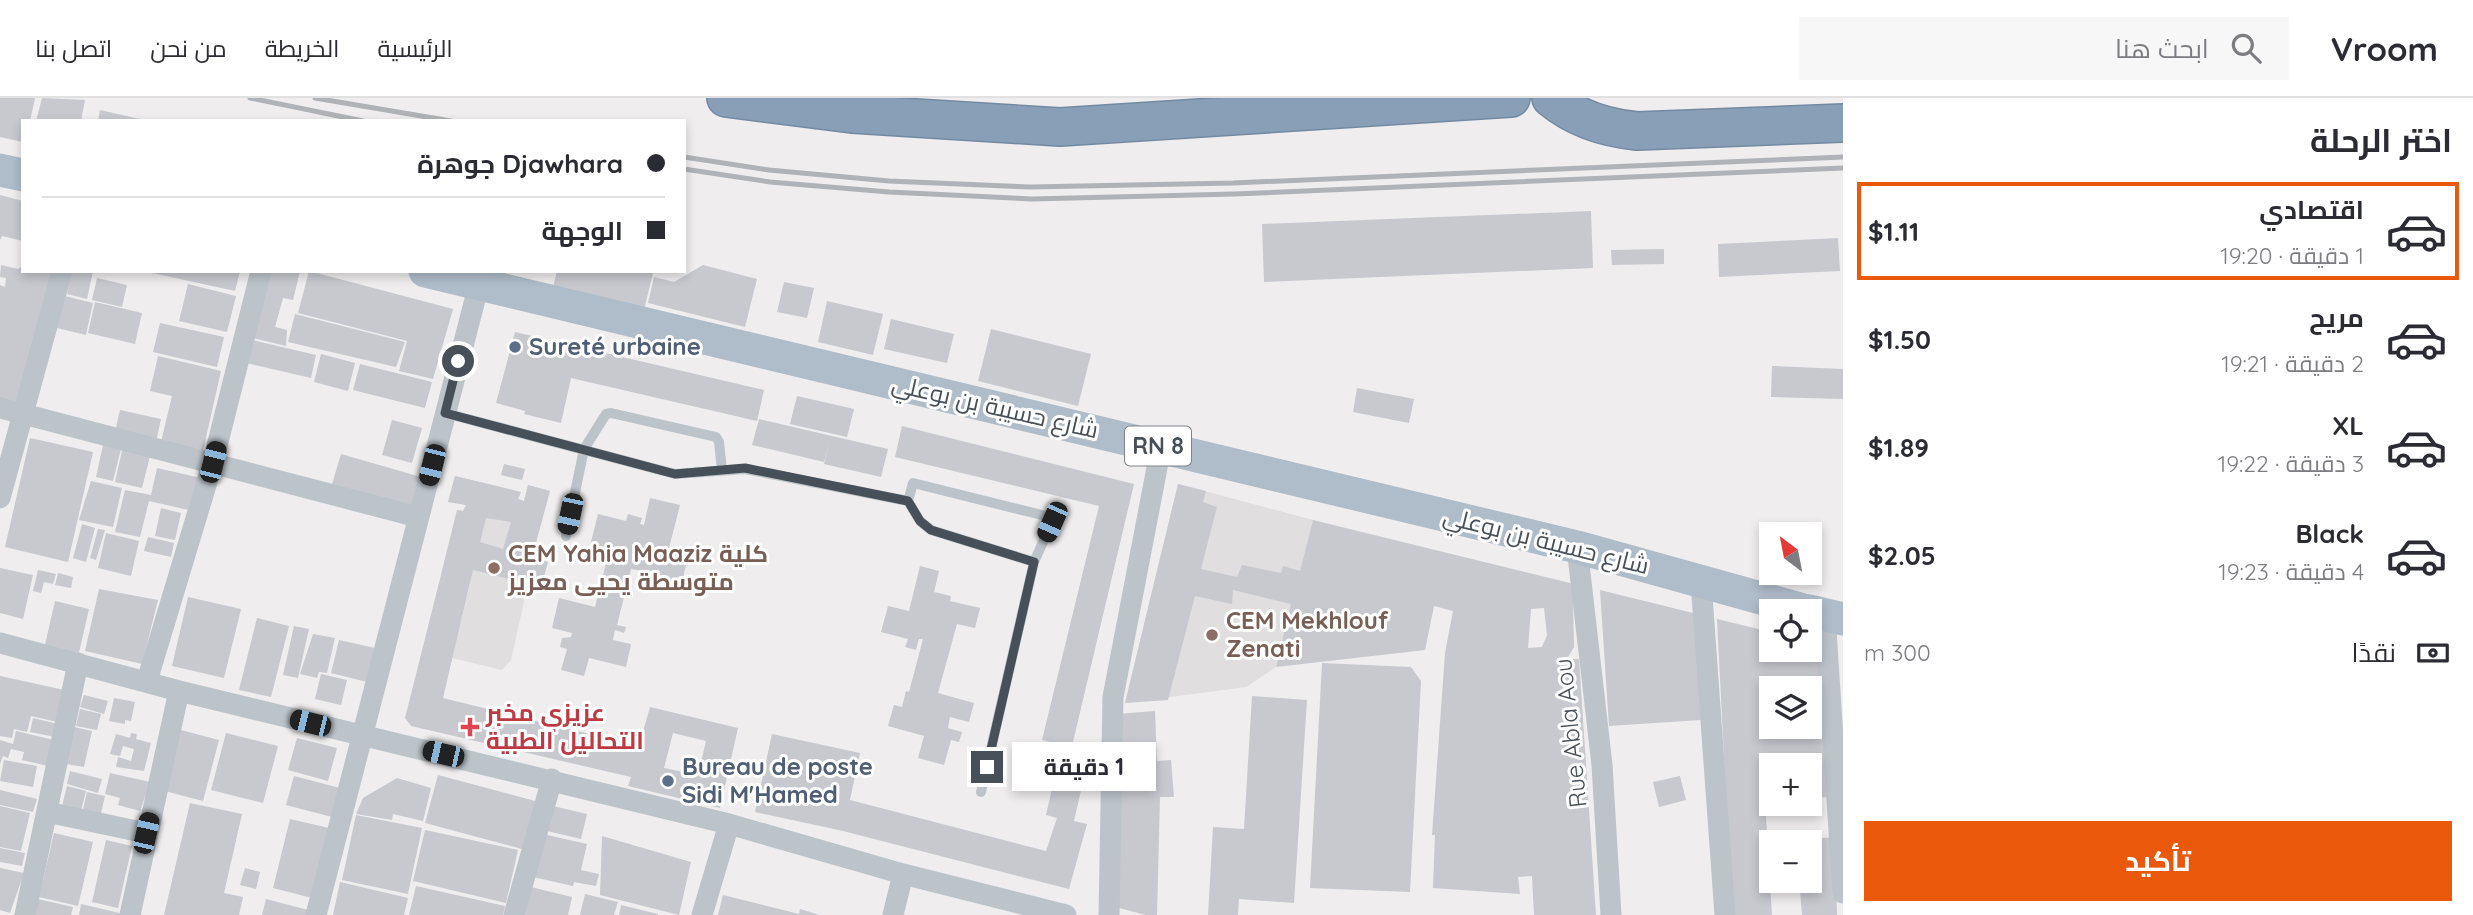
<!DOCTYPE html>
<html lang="ar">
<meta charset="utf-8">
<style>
body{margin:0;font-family:Quicksand,Cairo,sans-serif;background:#f7f7f7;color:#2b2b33;direction:rtl;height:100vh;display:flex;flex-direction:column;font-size:26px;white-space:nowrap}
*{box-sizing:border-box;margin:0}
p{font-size:23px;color:#7c7c81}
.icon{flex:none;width:38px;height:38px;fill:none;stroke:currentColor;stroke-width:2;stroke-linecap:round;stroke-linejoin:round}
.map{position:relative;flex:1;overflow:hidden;direction:ltr}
.details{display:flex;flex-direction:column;background:#fff;width:630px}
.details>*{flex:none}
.banner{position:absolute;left:21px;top:21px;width:665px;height:154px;border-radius:0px;box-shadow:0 4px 10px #0003;direction:rtl;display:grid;align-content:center;height:154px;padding:0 21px;background:#fff}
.needle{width:46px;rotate:328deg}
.tools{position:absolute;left:1759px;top:424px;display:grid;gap:14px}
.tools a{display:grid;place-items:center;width:63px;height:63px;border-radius:0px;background:#fff;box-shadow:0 4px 10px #0003;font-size:35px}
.end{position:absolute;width:32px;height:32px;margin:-16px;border:9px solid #475058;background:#fff;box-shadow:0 0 0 4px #fff}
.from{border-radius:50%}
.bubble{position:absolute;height:49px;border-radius:0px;background:#fff;box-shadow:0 4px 10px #0003;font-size:23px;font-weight:700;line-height:49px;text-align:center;direction:rtl}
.car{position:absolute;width:21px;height:42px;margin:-21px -10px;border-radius:9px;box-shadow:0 0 5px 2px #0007;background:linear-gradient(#222 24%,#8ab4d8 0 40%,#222 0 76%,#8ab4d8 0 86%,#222 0)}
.banner b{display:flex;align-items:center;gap:24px;height:66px;font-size:26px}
.banner b+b{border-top:2px solid #e1e1e2}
.banner i{width:18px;height:18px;background:#2b2b33}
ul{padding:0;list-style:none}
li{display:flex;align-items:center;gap:21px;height:98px;margin:0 14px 10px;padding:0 7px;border:4px solid transparent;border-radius:0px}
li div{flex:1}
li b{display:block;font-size:26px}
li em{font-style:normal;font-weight:700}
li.active{border-color:#ea580c}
li>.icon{width:63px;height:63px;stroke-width:1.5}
h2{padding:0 21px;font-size:32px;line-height:84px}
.pay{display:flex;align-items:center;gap:18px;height:77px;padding:0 21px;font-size:26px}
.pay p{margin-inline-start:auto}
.action{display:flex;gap:14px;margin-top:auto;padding:14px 21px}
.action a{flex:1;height:80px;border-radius:0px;background:#ea580c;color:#fff;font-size:28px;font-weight:700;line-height:80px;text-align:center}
header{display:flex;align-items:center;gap:42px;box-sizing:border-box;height:98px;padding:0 35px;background:#fff;border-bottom:2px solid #e1e1e2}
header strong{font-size:33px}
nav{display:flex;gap:38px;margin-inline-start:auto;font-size:24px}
.search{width:490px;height:63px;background:#f7f7f7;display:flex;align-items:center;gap:18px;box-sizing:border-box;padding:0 24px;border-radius:0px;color:#7c7c81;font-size:26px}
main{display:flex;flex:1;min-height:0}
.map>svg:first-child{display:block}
</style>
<header>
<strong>Vroom</strong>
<div class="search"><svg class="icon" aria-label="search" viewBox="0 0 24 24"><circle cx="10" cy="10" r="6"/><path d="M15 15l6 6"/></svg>ابحث هنا</div>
<nav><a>الرئيسية</a><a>الخريطة</a><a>من نحن</a><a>اتصل بنا</a></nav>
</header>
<main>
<section class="details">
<h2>اختر الرحلة</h2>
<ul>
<li class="active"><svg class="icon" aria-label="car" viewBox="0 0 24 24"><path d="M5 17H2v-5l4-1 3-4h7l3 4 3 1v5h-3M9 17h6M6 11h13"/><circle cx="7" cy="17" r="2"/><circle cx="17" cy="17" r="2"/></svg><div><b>اقتصادي</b><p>1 دقيقة · 19:20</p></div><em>$1.11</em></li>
<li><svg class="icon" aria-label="car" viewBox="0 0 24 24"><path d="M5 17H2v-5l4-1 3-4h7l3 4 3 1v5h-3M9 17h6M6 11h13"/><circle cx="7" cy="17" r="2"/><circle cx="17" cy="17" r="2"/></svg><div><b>مريح</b><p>2 دقيقة · 19:21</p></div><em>$1.50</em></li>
<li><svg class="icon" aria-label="car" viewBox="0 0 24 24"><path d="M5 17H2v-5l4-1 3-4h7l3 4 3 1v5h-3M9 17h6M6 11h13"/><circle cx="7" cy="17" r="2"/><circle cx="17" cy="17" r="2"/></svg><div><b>XL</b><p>3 دقيقة · 19:22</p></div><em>$1.89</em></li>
<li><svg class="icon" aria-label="car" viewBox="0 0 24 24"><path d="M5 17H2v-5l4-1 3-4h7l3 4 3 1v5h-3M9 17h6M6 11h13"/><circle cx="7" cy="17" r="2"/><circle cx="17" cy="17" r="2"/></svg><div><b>Black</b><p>4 دقيقة · 19:23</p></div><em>$2.05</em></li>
</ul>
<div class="pay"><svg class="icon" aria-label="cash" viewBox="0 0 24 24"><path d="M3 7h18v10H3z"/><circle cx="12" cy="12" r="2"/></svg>نقدًا<p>300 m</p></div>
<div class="action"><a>تأكيد</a></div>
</section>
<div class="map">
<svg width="1843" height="817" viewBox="0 0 1843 817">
<rect width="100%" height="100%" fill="#efeded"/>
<path fill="#e0dede" d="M455,378L521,394L518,401L524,403L528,387L550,393L532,459L548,464L541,489L528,486L511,562L502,572L452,560L470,486L441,477L457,412L463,413L466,407L448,404Z
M1178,386L1313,422L1276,569L1246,589L1125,605Z"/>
<path fill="#c7c9cf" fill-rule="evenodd" d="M0,0H35L30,23H23V44L0,39Z
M42,0L85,2L81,23H36Z
M100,12L144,22V23H98Z
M0,97L23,103V143L2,138L0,142Z
M1591,113L1593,170L1264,184L1262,126Z
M1838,140L1840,173L1719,179L1718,146Z
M1664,151V166L1612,167L1611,152Z
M1,167L18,171L23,168V173H52L20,305L0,300V187L5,189L6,180L0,179Z
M703,167L757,181L745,229L648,205L654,179L674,184Z
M72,173H93L87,201L67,196Z
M143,173H240L235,193Z
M268,173H300L293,202L283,200L275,229L287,232L286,248L249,239Z
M309,173L453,211L433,281L399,273L407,243L298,215Z
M557,173H645L653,175L644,212L553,189Z
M97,180L127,187L122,209L92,202Z
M784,184L814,190L807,220L777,214Z
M188,186L236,198L227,234L179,223Z
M65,198L93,205L86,237L57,230Z
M827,203L883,216L873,257L818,244Z
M95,204L142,215L135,246L88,235Z
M295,216L405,244L396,269L288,244Z
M891,221L954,236L947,265L884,251Z
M160,225L224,239L217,269L153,254Z
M991,231L1091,256L1078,308L978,283Z
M515,234L764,292L757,323L571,280L561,325L524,316L525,313L496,305Z
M248,241L316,257L311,280L242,264Z
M321,256L355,265L348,293L314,284Z
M158,258L221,273L202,357L160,348L172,298L150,293Z
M360,266L432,284L425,310L353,292Z
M1772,268L1843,271V301L1771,299Z
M1357,290L1414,301L1409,325L1353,314Z
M797,298L854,311L847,339L790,326Z
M120,312L161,321L156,344L115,334Z
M759,321L888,351L881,379L824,366L829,345L824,364L752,347Z
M392,322L422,330L412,365L382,357Z
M902,328L1134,386L1073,644L1091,649L1074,723L1087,726L1069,791L843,733L755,714L772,636L860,655L850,702L1046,753L1057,720L1046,717L1062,647L1042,642L1099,408L895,359Z
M30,340L93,354L68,464L5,449Z
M103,347L121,351L113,383L96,379Z
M123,348L151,354L142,390L115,384Z
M341,356L421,379L412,408L332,386Z
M504,366L525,371L522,382L501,377Z
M157,370L201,380L193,413L149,403L140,439L115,434L125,392L151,397Z
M455,378L521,394L518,401L524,403L528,387L550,393L532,459L548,464L541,489L473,472L443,600L639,648L650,609L738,630L720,710L628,688L631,679L411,628L405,620L441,477L457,412L463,413L466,407L448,404ZM486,420L511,424L503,451L480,444ZM673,635L706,643L698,677L664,670Z
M91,383L122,390L113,429L79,422Z
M1178,386L1206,393L1203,404L1217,409L1201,471L1237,479L1242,467L1281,475L1283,468L1300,473L1313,422L1570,485L1576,490L1573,504L1574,549L1567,561H1579L1596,817H1534L1532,778L1518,779L1520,796L1433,790L1435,737H1432L1445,555L1453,513L1434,508L1425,552L1276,569L1291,506L1233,492L1232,506L1195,498L1168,602L1125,605ZM1544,510L1547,537L1542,549L1528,550L1531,511Z
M650,400L680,407L668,454L688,459L681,488L651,480L649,487L639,484L642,473L631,471L617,527L626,529L624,535L615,532L613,542L631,546L626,569L589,560L584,578L561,572L567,551L560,549L562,540L571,539L572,535L552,530L559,500L595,509L609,453L590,448L598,416L626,423L628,416L642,420L640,426L644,427Z
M161,410L181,415L175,442L155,438Z
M82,426L95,430L86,464L73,460Z
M98,431L105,432L96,462L90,460Z
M106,435L139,443L131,478L98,470Z
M148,439L174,445L171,459L144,453Z
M920,468L939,473L934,494L951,498L950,503L980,510L975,530L957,526L938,595L974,605L969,624L950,619L948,630L962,634L959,644L951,642L944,667L918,660L924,638L888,628L894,607L902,609L906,593L909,594L923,541H919L916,552L905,549L908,541L881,534L888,508L909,513Z
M0,470L33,477L23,521L0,515Z
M38,472L56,476L53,486L44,484L41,495L33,493Z
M58,475L73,479L71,490L55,487Z
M99,491L158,502L142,566L85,553Z
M1600,492L1697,516L1701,622L1609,628Z
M188,499L241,511L224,580L172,568Z
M55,503L89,511L78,559L44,551Z
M257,520L289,528L271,599L239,592Z
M1717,521L1771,534V551H1810V543L1821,546L1830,699L1810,700V667H1771V702L1765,703L1772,817H1732ZM1771,590H1810V628H1771Z
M294,528L309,531L298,580L283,577Z
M313,536L335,540L327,575L319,574L317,580L300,576Z
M339,542L375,550L367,584L331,575Z
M1322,565L1411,569L1421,583L1410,794L1310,790Z
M321,576L347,582L341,607L315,601Z
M0,578L69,593L62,625L31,618L27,634L14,631L12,640L0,638Z
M84,597L108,603L104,616L80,609Z
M1252,598L1307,602L1294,805L1239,801L1238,817H1208L1213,729L1244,731Z
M114,600L135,604L131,623L125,622V626L109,623Z
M80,611L101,616L97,632L76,628Z
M1155,613L1157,663L1171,662L1174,699H1160L1157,817H1146L1115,809L1117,616Z
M33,620L58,626L55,639L30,634Z
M74,629L92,633L84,669L66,666Z
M177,631L219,642L203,703L161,692Z
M16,633L58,643L52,669L22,662L24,654L11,651L8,660L3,658L0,666V642L13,646Z
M131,635L137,636L136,641L151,645L144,673L116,669L118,659L131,663L134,651L123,648L120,658L110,656L116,636L130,640Z
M226,635L278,648L263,705L211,692Z
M297,640L337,650L328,683L288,672Z
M4,662L37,668L33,689L0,683Z
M70,673L102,681L98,695L67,686Z
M110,675L150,684L140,713L118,707L120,700L105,696Z
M438,677L539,704L526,752L425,725Z
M294,678L340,690L332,719L286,707Z
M1680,678L1686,702L1659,709L1653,684Z
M397,680L431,690L423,723L393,716L392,722L356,716L363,700Z
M67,688L86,693L80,717L61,712Z
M0,692L37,701L33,714L0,707Z
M87,694L105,698L100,720L82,716Z
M190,705L242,716L224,795L243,799L239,817H164Z
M0,708L30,715L21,753L0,749Z
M553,708L587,716L581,741L547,733Z
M356,717L422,730L408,796L342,782Z
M290,721L329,730L312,800L273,790Z
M425,732L518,752L506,805L413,783Z
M54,735L93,744L78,808L39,799Z
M543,736L587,746L581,772L599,776L596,788L574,784L573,788L533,779Z
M602,738L691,764L679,817L600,797Z
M1835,739L1837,817H1802L1799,782H1810V744L1801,742Z
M106,742L132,748L118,810L92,804Z
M0,750L25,755L22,768L0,764Z
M0,770L24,775L10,815L0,812Z
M245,770L260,774L256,791L240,787Z
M340,784L408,800L404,817H333Z
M416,788L505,808L503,817H409Z
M531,789L572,799L568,817H525Z
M585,796L618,804L614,817H580Z
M723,797L799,816L800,811L820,817H718Z
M38,801L73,809L71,817H35Z
M266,801L308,812L307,817H262Z
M81,806L124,816V817H79Z
M621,807L658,816V817H619Z"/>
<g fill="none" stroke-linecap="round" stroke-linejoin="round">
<defs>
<path id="highway" d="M726,0L852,16L1060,29L1511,0
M1551,0C1575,20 1606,30 1637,33L1843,25"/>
</defs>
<use href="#highway" stroke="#748aa3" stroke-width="40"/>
<path stroke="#bcc4ca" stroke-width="10" d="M445,315L675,376L745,371L908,403L913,385L1046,418L1052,424L1034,464L981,694
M908,403L920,423L931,432L1034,464
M566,438L584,351L606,316L611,315L716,339L719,344L722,372"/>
<path stroke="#bcc4ca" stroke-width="21" d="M0,310L418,419
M0,400L62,173
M1577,449L1602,667L1611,817
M1701,484L1725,817
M1825,517L1843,795
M0,545L179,593L729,726L903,776L1066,817
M147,583L213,364L261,173
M47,714L146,735
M25,817L78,565
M130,817L179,593
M316,817L479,186
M514,817L552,681
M702,817L729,726
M893,817L903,776
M1109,817L1113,599L1161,349"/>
<path stroke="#afbcc9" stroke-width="33" d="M0,72L23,77
M425,173L1577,449L1807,513
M1810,513L1843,521"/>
<use href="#highway" stroke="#899fb7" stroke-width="37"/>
<path stroke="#afb2b6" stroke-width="5" d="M250,0L363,23
M315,0L451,23
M684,59L769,72L889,83L1030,89L1233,85L1843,59
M684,71L770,84L889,94L1032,101L1234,96L1843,70"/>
</g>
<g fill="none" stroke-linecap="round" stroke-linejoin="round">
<path stroke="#475058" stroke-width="9" d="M458,263L445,315L675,376L745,370L908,403L920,423L931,432L1034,464L987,669"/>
</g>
<g fill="#5c6f8a" stroke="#fff" stroke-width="2.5">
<circle cx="515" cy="249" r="7"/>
<circle cx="668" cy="683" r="7"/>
</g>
<g fill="#8d6e63" stroke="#fff" stroke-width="2.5">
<circle cx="494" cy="470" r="7"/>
<circle cx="1212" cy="537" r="7"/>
</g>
<path fill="#e0444e" stroke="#fff" stroke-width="2.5" d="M466.5 618.5h7v7h7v7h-7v7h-7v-7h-7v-7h7z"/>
<g text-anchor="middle" stroke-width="6" stroke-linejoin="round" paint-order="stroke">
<rect fill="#fff" stroke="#7e848a" stroke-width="2" x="1125" y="328.5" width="66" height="39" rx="5"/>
<g font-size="23" font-weight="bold" fill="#475058">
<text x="1158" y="356">RN 8</text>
</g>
<g font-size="24" font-weight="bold" fill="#4e5e75" stroke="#fff" text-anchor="start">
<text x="529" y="257">Sureté urbaine</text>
<text x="682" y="677">Bureau de poste<tspan x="682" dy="28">Sidi M'Hamed</tspan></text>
</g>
<g font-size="24" fill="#475058" stroke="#fff">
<text transform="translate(995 309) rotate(13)" y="8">شارع حسيبة بن بوعلي</text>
<text transform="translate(1546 443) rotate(14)" y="8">شارع حسيبة بن بوعلي</text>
<text transform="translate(1571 635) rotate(-96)" y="8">Rue Abla Aou</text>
</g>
<g font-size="24" font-weight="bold" fill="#785e54" stroke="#fff" text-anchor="start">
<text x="508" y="464">CEM Yahia Maaziz كلية<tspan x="508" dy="28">متوسطة يحيى معزيز</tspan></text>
<text x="1226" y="531">CEM Mekhlouf<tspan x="1226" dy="28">Zenati</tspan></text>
</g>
<g font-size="24" font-weight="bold" fill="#be3a42" stroke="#fff" text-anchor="start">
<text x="486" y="623">عزيزي مخبر<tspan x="486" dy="28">التحاليل الطبية</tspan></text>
</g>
</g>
</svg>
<div class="tools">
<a><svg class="needle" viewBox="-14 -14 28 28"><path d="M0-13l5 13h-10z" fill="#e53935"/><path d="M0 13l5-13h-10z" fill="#7c7c81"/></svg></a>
<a><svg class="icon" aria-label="locate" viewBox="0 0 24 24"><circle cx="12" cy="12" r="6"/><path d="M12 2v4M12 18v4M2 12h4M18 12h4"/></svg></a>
<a><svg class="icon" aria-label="layers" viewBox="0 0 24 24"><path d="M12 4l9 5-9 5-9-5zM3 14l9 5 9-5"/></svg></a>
<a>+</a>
<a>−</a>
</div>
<i class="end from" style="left:458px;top:263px"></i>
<i class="end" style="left:987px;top:669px"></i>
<div class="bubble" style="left:1012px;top:644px;width:144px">1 دقيقة</div>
<i class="car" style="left:213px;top:364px;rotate:14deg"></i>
<i class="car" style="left:432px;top:367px;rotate:194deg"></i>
<i class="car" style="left:570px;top:416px;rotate:192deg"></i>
<i class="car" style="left:1052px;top:424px;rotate:204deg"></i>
<i class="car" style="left:310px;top:625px;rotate:284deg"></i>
<i class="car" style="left:443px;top:656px;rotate:283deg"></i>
<i class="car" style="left:146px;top:735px;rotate:13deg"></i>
<div class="banner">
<b><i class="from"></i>Djawhara جوهرة</b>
<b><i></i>الوجهة</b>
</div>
</div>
</main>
